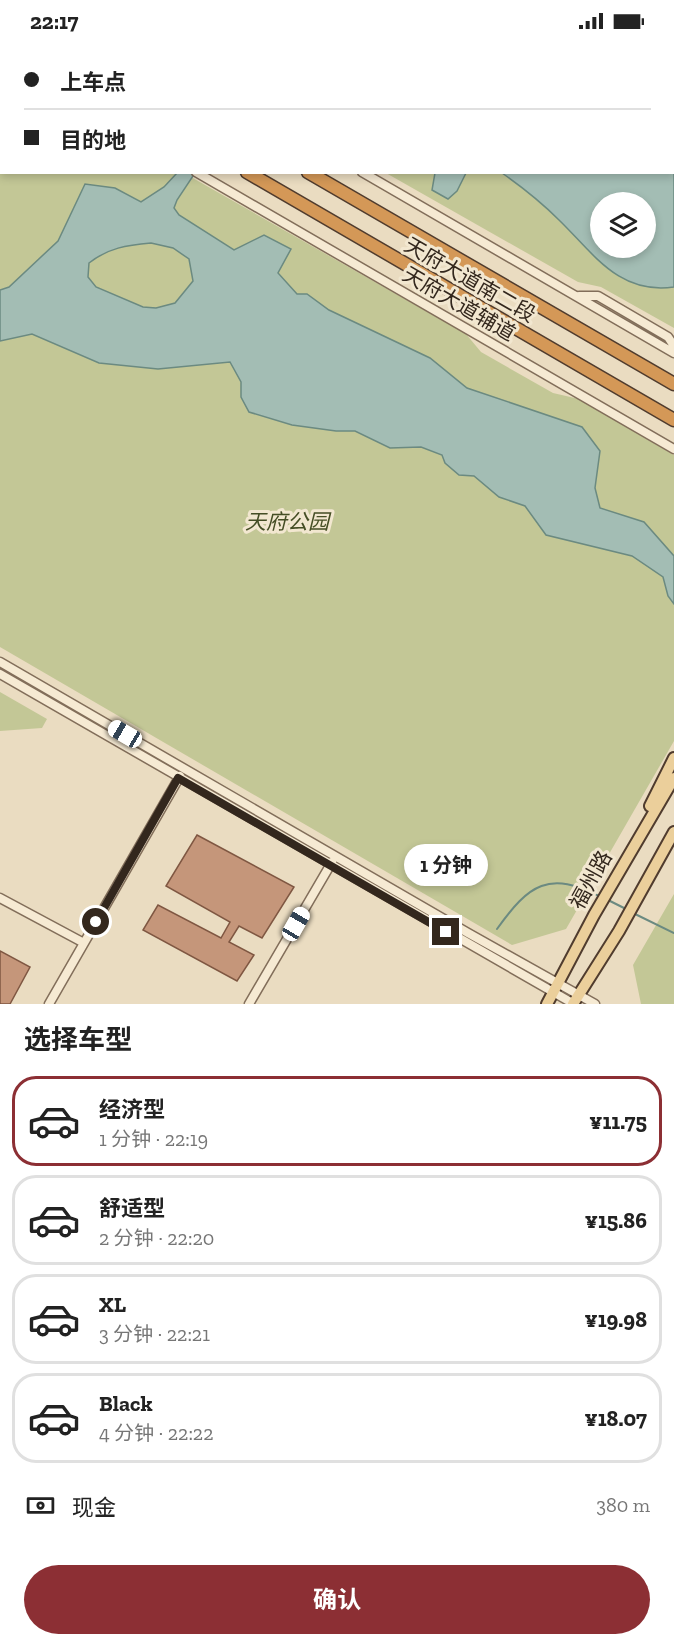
<!DOCTYPE html>
<html lang="zh">
<meta charset="utf-8">
<style>
body{margin:0;font-family:"Zilla Slab","Noto Sans SC",serif;background:#f6f6f6;color:#222;height:100vh;display:flex;flex-direction:column;font-size:22px;white-space:nowrap}
*{box-sizing:border-box;margin:0}
p{font-size:20px;color:#767676}
.icon{flex:none;width:33px;height:33px;fill:none;stroke:currentColor;stroke-width:2;stroke-linecap:round;stroke-linejoin:round}
.map{position:relative;height:962px;overflow:hidden}
.details{display:flex;flex-direction:column;background:#fff;flex:1}
.details>*{flex:none}
.top-card{position:absolute;left:0px;top:0px;width:675px;height:132px;box-shadow:0 3px 9px #0003;display:grid;align-content:center;height:132px;padding:0 24px;background:#fff}
.tools{position:absolute;left:590px;top:150px;display:grid;gap:12px}
.tools a{display:grid;place-items:center;width:66px;height:66px;border-radius:50%;background:#fff;box-shadow:0 3px 9px #0003;font-size:30px}
.end{position:absolute;width:27px;height:27px;margin:-14px;border:8px solid #33271d;background:#fff;box-shadow:0 0 0 3px #fff}
.from{border-radius:50%}
.bubble{position:absolute;height:42px;border-radius:21px;background:#fff;box-shadow:0 3px 9px #0003;font-size:20px;font-weight:700;line-height:42px;text-align:center}
.car{position:absolute;width:18px;height:36px;margin:-18px -9px;border-radius:8px;box-shadow:0 0 4px 2px #0007;background:linear-gradient(#fff 24%,#345 0 40%,#fff 0 76%,#345 0 86%,#fff 0)}
.top-card b{display:flex;align-items:center;gap:21px;height:57px;font-size:22px}
.top-card b+b{border-top:2px solid #e0e0e0}
.top-card i{width:15px;height:15px;background:#222}
ul{padding:0;list-style:none}
li{display:flex;align-items:center;gap:18px;height:90px;margin:0 12px 9px;padding:0 12px;border:3px solid #e0e0e0;border-radius:24px}
li div{flex:1}
li b{display:block;font-size:22px}
li em{font-style:normal;font-weight:700}
li.current{border-color:#8c2f34}
li>.icon{width:54px;height:54px;stroke-width:1.5}
h2{padding:0 24px;font-size:27px;line-height:72px}
.pay{display:flex;align-items:center;gap:15px;height:66px;padding:0 24px;font-size:22px}
.pay p{margin-inline-start:auto}
.button{display:flex;gap:12px;margin-top:auto;padding:12px 24px}
.button a{flex:1;height:69px;border-radius:36px;background:#8c2f34;color:#fff;font-size:24px;font-weight:700;line-height:69px;text-align:center}
.status{display:flex;justify-content:space-between;align-items:center;height:42px;padding:0 30px;background:#fff;direction:ltr}
.status svg{height:16px;fill:currentColor}
.map>svg:first-child{display:block}
</style>
<div class="status"><b>22:17</b><svg viewBox="0 0 49 12"><path d="M0 12V9h3v3zM5 12V6h3v6zM10 12V3h3v9zM15 12V0h3v12zM26 1h20v11H26zM47 4h2v5h-2z"/></svg></div>
<div class="map">
<svg width="674" height="962" viewBox="0 0 674 962">
<rect width="100%" height="100%" fill="#eadcc1"/>
<path fill="#c3c796" fill-rule="evenodd" d="M159,0H674V286L601,245L578,240L386,131L674,130V2ZM600,160H645V206H600Z
M0,29L2,130L184,131L466,292L481,310L553,351L579,357L674,413V699L566,887L512,903L0,605Z
M0,650L47,677L42,686L0,689Z
M674,852V962H641L633,923Z"/>
<path fill="#a3bdb4" stroke="#6b8a81" stroke-width="1.5" fill-rule="evenodd" d="M214,0H674V245C619,253 594,212 559,178C541,160 522,145 502,131L674,130V2ZM645,160V206H600V160Z
M177,131H195L177,158L174,166L179,173L234,208L264,193L291,207L278,231L297,252H307L329,268L430,316L467,346L582,385L600,409L595,446L600,466L644,480L674,514V562L668,554L663,535L632,514L546,493L525,464L499,455L474,434L459,433L445,421L442,413L421,405L390,406L355,389H336L292,383L249,370L241,355V340L230,320L158,327L99,321L32,292L0,299V248L9,245L58,199L85,142L115,146L141,160L164,145ZM151,201L173,206L189,217L193,239L175,261L156,266L143,265L96,245L88,235L89,221C108,206 127,203 151,201Z
M435,131V130L466,131L457,149L448,157L432,148Z"/>
<g fill="none" stroke-linecap="round" stroke-linejoin="round">
<path stroke="#6b8a81" stroke-width="2" d="M606,857L628,868
M633,871L674,891
M497,887C529,842 549,828 601,855"/>
</g>
<path fill="#c5967a" stroke="#7f5742" stroke-width="1.5" d="M197,793L294,845L262,896L239,884L229,900L254,913L237,939L143,888L158,863L221,896L230,880L166,844Z
M0,909L30,925L10,962H0Z"/>
<g fill="none" stroke-linecap="round" stroke-linejoin="round">
<defs>
<path id="minor" d="M136,0L139,2
M0,17L2,18
M196,130L674,407
M362,130L674,311
M579,254H598L668,295L674,304
M0,620L468,891L595,962
M0,632L574,962
M0,856L84,901
M49,962L180,734
M249,962L332,820"/>
<path id="major" d="M650,764L674,716
M547,962L594,873L674,736
M573,962L619,889L674,790"/>
<path id="highway" d="M21,0L23,2
M81,0L84,2
M247,130L674,378
M308,130L674,342"/>
</defs>
<use href="#minor" stroke="#826e5a" stroke-width="11"/>
<use href="#major" stroke="#503c2e" stroke-width="14"/>
<use href="#highway" stroke="#503c2e" stroke-width="15"/>
<use href="#minor" stroke="#f6ead3" stroke-width="8"/>
<use href="#major" stroke="#ebcf9b" stroke-width="10"/>
<use href="#highway" stroke="#d49857" stroke-width="12"/>
</g>
<g fill="none" stroke-linecap="round" stroke-linejoin="round">
<path stroke="#33271d" stroke-width="8" d="M96,880L178,736L446,890"/>
</g>
<g text-anchor="middle" stroke-width="6" stroke-linejoin="round" paint-order="stroke">
<g font-size="21" fill="#33271d" stroke="#f2e7d0">
<text transform="translate(470 238) rotate(30)" y="7">天府大道南二段</text>
<text transform="translate(459 262) rotate(30)" y="7">天府大道辅道</text>
<text transform="translate(591 838) rotate(-61)" y="7">福州路</text>
</g>
<g font-size="21" font-style="italic" fill="#454e25" stroke="#f2e7d0">
<text x="287" y="487">天府公园</text>
</g>
</g>
</svg>
<div class="tools">
<a><svg class="icon" aria-label="layers" viewBox="0 0 24 24"><path d="M12 4l9 5-9 5-9-5zM3 14l9 5 9-5"/></svg></a>
</div>
<i class="end from" style="left:96px;top:880px"></i>
<i class="end" style="left:446px;top:890px"></i>
<div class="bubble" style="left:404px;top:802px;width:84px">1 分钟</div>
<i class="car" style="left:125px;top:692px;rotate:300deg"></i>
<i class="car" style="left:296px;top:882px;rotate:30deg"></i>
<div class="top-card">
<b><i class="from"></i>上车点</b>
<b><i></i>目的地</b>
</div>
</div>
<section class="details">
<h2>选择车型</h2>
<ul>
<li class="current"><svg class="icon" aria-label="car" viewBox="0 0 24 24"><path d="M5 17H2v-5l4-1 3-4h7l3 4 3 1v5h-3M9 17h6M6 11h13"/><circle cx="7" cy="17" r="2"/><circle cx="17" cy="17" r="2"/></svg><div><b>经济型</b><p>1 分钟 · 22:19</p></div><em>¥11.75</em></li>
<li><svg class="icon" aria-label="car" viewBox="0 0 24 24"><path d="M5 17H2v-5l4-1 3-4h7l3 4 3 1v5h-3M9 17h6M6 11h13"/><circle cx="7" cy="17" r="2"/><circle cx="17" cy="17" r="2"/></svg><div><b>舒适型</b><p>2 分钟 · 22:20</p></div><em>¥15.86</em></li>
<li><svg class="icon" aria-label="car" viewBox="0 0 24 24"><path d="M5 17H2v-5l4-1 3-4h7l3 4 3 1v5h-3M9 17h6M6 11h13"/><circle cx="7" cy="17" r="2"/><circle cx="17" cy="17" r="2"/></svg><div><b>XL</b><p>3 分钟 · 22:21</p></div><em>¥19.98</em></li>
<li><svg class="icon" aria-label="car" viewBox="0 0 24 24"><path d="M5 17H2v-5l4-1 3-4h7l3 4 3 1v5h-3M9 17h6M6 11h13"/><circle cx="7" cy="17" r="2"/><circle cx="17" cy="17" r="2"/></svg><div><b>Black</b><p>4 分钟 · 22:22</p></div><em>¥18.07</em></li>
</ul>
<div class="pay"><svg class="icon" aria-label="cash" viewBox="0 0 24 24"><path d="M3 7h18v10H3z"/><circle cx="12" cy="12" r="2"/></svg>现金<p>380 m</p></div>
<div class="button"><a>确认</a></div>
</section>
